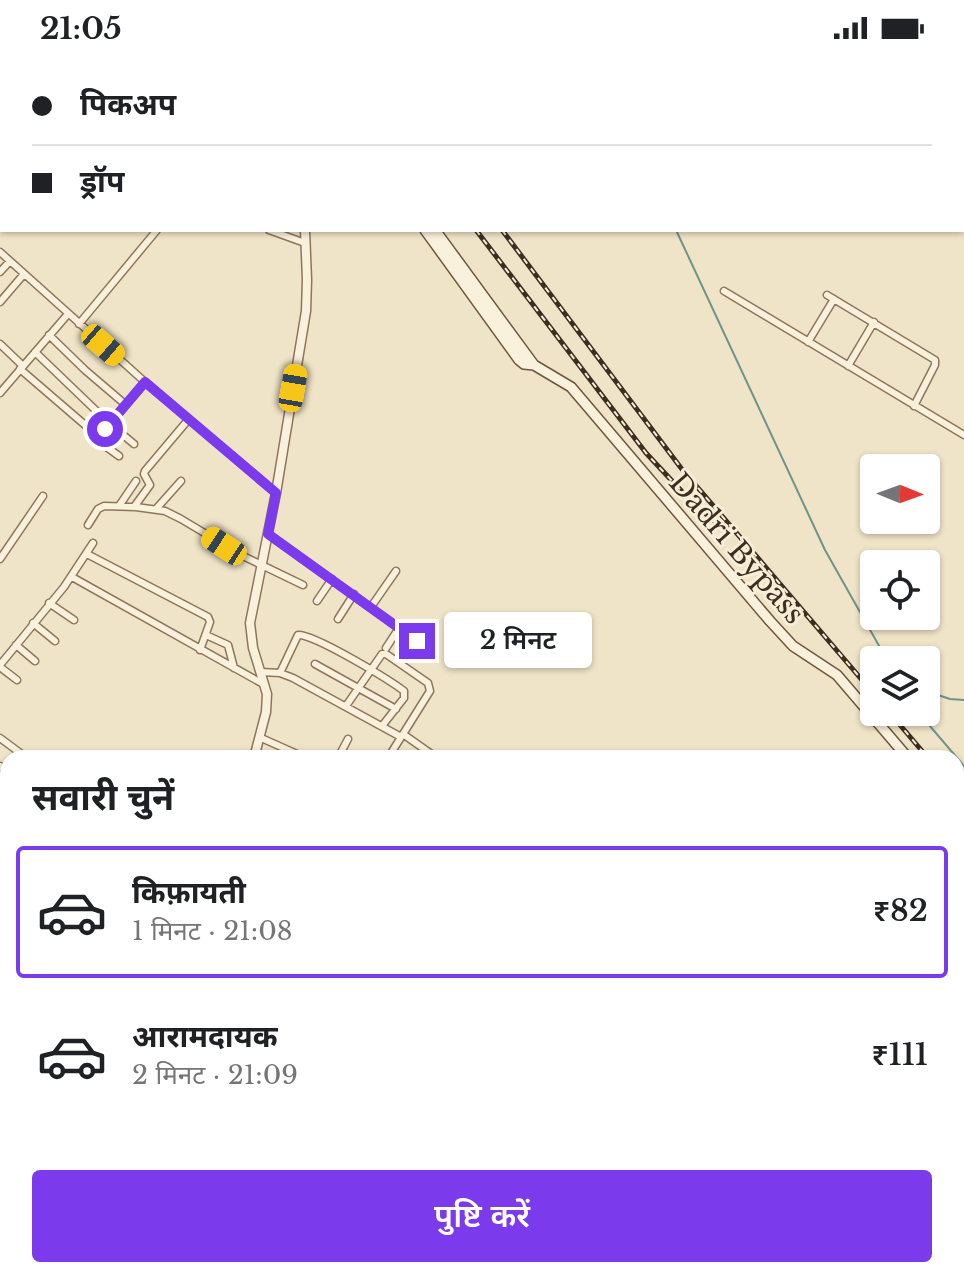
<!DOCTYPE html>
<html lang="hi">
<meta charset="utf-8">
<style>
body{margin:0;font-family:"Libre Baskerville","Noto Sans Devanagari",serif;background:#f6f6f6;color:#202124;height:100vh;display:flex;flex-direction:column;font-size:30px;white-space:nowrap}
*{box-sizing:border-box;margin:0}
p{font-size:26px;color:#757577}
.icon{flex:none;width:44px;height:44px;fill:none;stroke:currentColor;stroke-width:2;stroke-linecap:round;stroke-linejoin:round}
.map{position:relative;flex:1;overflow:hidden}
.sheet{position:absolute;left:0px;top:694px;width:964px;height:528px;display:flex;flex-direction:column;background:#fff;border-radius:24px 24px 0 0;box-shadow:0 2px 6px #0004}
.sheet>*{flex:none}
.hud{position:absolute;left:0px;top:0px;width:964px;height:176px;box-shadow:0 2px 6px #0004;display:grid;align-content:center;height:176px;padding:0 32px;background:#fff}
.needle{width:52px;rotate:91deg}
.tools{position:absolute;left:860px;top:398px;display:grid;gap:16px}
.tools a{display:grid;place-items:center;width:80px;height:80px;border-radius:8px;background:#fff;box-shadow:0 2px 6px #0004;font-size:40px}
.end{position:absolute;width:36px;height:36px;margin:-18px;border:10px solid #7c3aed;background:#fff;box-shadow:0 0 0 4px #fff}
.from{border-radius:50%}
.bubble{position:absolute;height:56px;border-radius:8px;background:#fff;box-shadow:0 2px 6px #0004;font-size:26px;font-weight:600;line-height:56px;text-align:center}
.car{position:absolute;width:24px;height:48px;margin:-24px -12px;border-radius:10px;box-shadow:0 0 6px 2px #0007;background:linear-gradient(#f5c518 24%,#345 0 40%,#f5c518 0 76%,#345 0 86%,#f5c518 0)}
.hud b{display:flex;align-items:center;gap:28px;height:76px;font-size:30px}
.hud b+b{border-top:2px solid #e0e0e0}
.hud i{width:20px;height:20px;background:#202124}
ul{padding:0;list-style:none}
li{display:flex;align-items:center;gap:24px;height:132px;margin:0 16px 12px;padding:0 16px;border:4px solid transparent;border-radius:8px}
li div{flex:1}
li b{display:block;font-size:30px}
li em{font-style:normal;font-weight:600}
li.current{border-color:#7c3aed}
li>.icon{width:72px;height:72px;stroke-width:1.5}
h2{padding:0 32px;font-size:36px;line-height:96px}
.button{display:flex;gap:16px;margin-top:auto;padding:16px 32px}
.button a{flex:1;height:92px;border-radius:8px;background:#7c3aed;color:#fff;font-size:32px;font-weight:600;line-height:92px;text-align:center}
.status{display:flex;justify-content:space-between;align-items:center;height:56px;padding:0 40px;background:#fff;direction:ltr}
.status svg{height:22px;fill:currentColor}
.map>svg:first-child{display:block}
</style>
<div class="status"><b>21:05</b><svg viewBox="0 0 49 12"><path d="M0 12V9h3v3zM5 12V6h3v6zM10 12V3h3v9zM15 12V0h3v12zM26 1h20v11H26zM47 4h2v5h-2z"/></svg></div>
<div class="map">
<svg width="964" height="1222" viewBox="0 0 964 1222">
<rect width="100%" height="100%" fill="#f0e4c8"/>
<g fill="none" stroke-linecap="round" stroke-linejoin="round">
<path stroke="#6f938a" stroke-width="2" d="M595,0L596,2
M676,174L825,494L887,604
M926,635L950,643L964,644
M918,656L964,710
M0,933L8,937"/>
<defs>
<path id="minor" d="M0,0L2,2
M162,0L165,2
M494,0L496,2
M534,0L536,2
M565,0L568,2
M78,2L79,0
M204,2L206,0
M453,2L454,0
M578,2L580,0
M0,52L2,53
M0,124L2,122
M269,174L305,187
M0,196L145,326L276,437
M0,216L10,205
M724,235L964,379
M827,239L935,304V309L914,350
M0,246L24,218
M79,268L157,174
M49,279L85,314L126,349
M808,286L834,243
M0,288L23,310
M35,296L110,368L134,388
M848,310L874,266
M20,313L99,381
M0,337L68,258
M119,400L101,387L99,381L145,326
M119,450L136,425
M134,451L150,429L144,418L145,415L188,364
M156,453L181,425
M88,469L98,453L104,450L136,451L165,455L181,463L243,500L303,529
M268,478L417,585
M87,498L208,561L210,566L200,594
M0,503L43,440
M72,521L265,629
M317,545L332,523
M49,547L74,564
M371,551L396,515
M338,563L354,538
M33,567L55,585
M206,579L228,589L234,612
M16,589L35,605
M386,592L399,572
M315,608L396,653
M0,609L64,531L93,487
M0,611L17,624
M261,616L280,617L293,622L401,681
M280,617L298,579C314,578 388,623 404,635V642L382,670
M346,650L382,598H386L428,627L430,635L388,702
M403,678L437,702
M259,681L306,702
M0,682L27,702
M338,702L348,683
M0,710L8,716
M0,770L8,775
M0,839L8,829
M0,928L8,931
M0,938L8,942
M0,959L8,949
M0,1001L8,990
M0,1047L3,1043
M0,1114L8,1105
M0,1150L8,1139
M956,1162L964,1153
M956,1203L964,1195
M123,1214L134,1222
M177,1214L184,1222
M207,1214L208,1222
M454,1214L460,1222
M518,1214L521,1222
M525,1214L529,1222
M710,1214L718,1222
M11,1219L15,1214
M50,1222L56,1214
M279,1222L282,1214
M423,1222L430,1214
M575,1222L581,1219L592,1222
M938,1222L946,1214"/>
<path id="tertiary" d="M280,0L281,2
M254,702L266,656L267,638L253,592L250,567L276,437L306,255L307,224L305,174
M246,1214L270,1222"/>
<path id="secondary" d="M303,0L305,2
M314,0L315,2
M425,174L519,304L524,308L534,309L571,331L770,565L793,590L837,619L908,702
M435,174L534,309
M956,760L964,769
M956,968L964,961
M664,1222L673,1214
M674,1222L683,1214"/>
</defs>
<use href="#minor" stroke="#8d765c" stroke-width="9"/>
<use href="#tertiary" stroke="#8d765c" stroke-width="11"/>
<use href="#secondary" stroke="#6f573f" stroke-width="12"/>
<use href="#minor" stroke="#faf1dc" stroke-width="6"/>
<use href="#tertiary" stroke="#faf1dc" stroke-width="8"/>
<use href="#secondary" stroke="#faf1dc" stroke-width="9"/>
<defs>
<path id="rail" d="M347,0L349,2
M372,0L374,2
M476,174L646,397L688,442L716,467
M502,174L681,412L874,638
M889,656L928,702
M956,735L964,744"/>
</defs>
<use href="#rail" stroke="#3d2e20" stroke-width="5"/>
<use href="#rail" stroke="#f7eed8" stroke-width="2" stroke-dasharray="6" stroke-linecap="butt"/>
</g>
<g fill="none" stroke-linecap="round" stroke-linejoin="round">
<path stroke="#7c3aed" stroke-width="10" d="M105,373L145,326L276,437L268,478L417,585"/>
</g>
<g text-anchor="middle" stroke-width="6" stroke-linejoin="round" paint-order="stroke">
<g font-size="28" fill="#3d2e20" stroke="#f7eed8">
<text transform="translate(737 492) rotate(49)" y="10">Dadri Bypass</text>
</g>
</g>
</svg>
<div class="tools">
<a><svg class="needle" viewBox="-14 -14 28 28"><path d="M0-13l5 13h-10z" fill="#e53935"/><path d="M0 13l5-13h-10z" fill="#757577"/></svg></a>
<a><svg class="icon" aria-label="locate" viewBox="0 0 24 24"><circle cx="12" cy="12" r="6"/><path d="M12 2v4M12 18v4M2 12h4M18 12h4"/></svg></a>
<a><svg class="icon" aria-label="layers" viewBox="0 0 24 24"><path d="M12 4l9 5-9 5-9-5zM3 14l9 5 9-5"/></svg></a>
</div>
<i class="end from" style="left:105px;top:373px"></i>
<i class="end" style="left:417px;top:585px"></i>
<div class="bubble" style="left:444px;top:556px;width:148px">2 मिनट</div>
<i class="car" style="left:103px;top:289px;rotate:131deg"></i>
<i class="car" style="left:293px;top:332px;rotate:10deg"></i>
<i class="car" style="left:224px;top:490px;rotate:303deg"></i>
<div class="hud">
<b><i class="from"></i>पिकअप</b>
<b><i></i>ड्रॉप</b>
</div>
<section class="sheet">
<h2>सवारी चुनें</h2>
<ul>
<li class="current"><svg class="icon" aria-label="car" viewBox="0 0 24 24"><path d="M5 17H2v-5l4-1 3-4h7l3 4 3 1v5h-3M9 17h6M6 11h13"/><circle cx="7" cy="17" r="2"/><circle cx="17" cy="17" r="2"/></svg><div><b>किफ़ायती</b><p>1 मिनट · 21:08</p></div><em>₹82</em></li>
<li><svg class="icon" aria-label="car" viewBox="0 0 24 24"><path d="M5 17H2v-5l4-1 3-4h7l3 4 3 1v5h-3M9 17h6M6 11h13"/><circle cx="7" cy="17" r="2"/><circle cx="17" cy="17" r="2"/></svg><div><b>आरामदायक</b><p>2 मिनट · 21:09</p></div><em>₹111</em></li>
</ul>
<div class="button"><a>पुष्टि करें</a></div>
</section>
</div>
